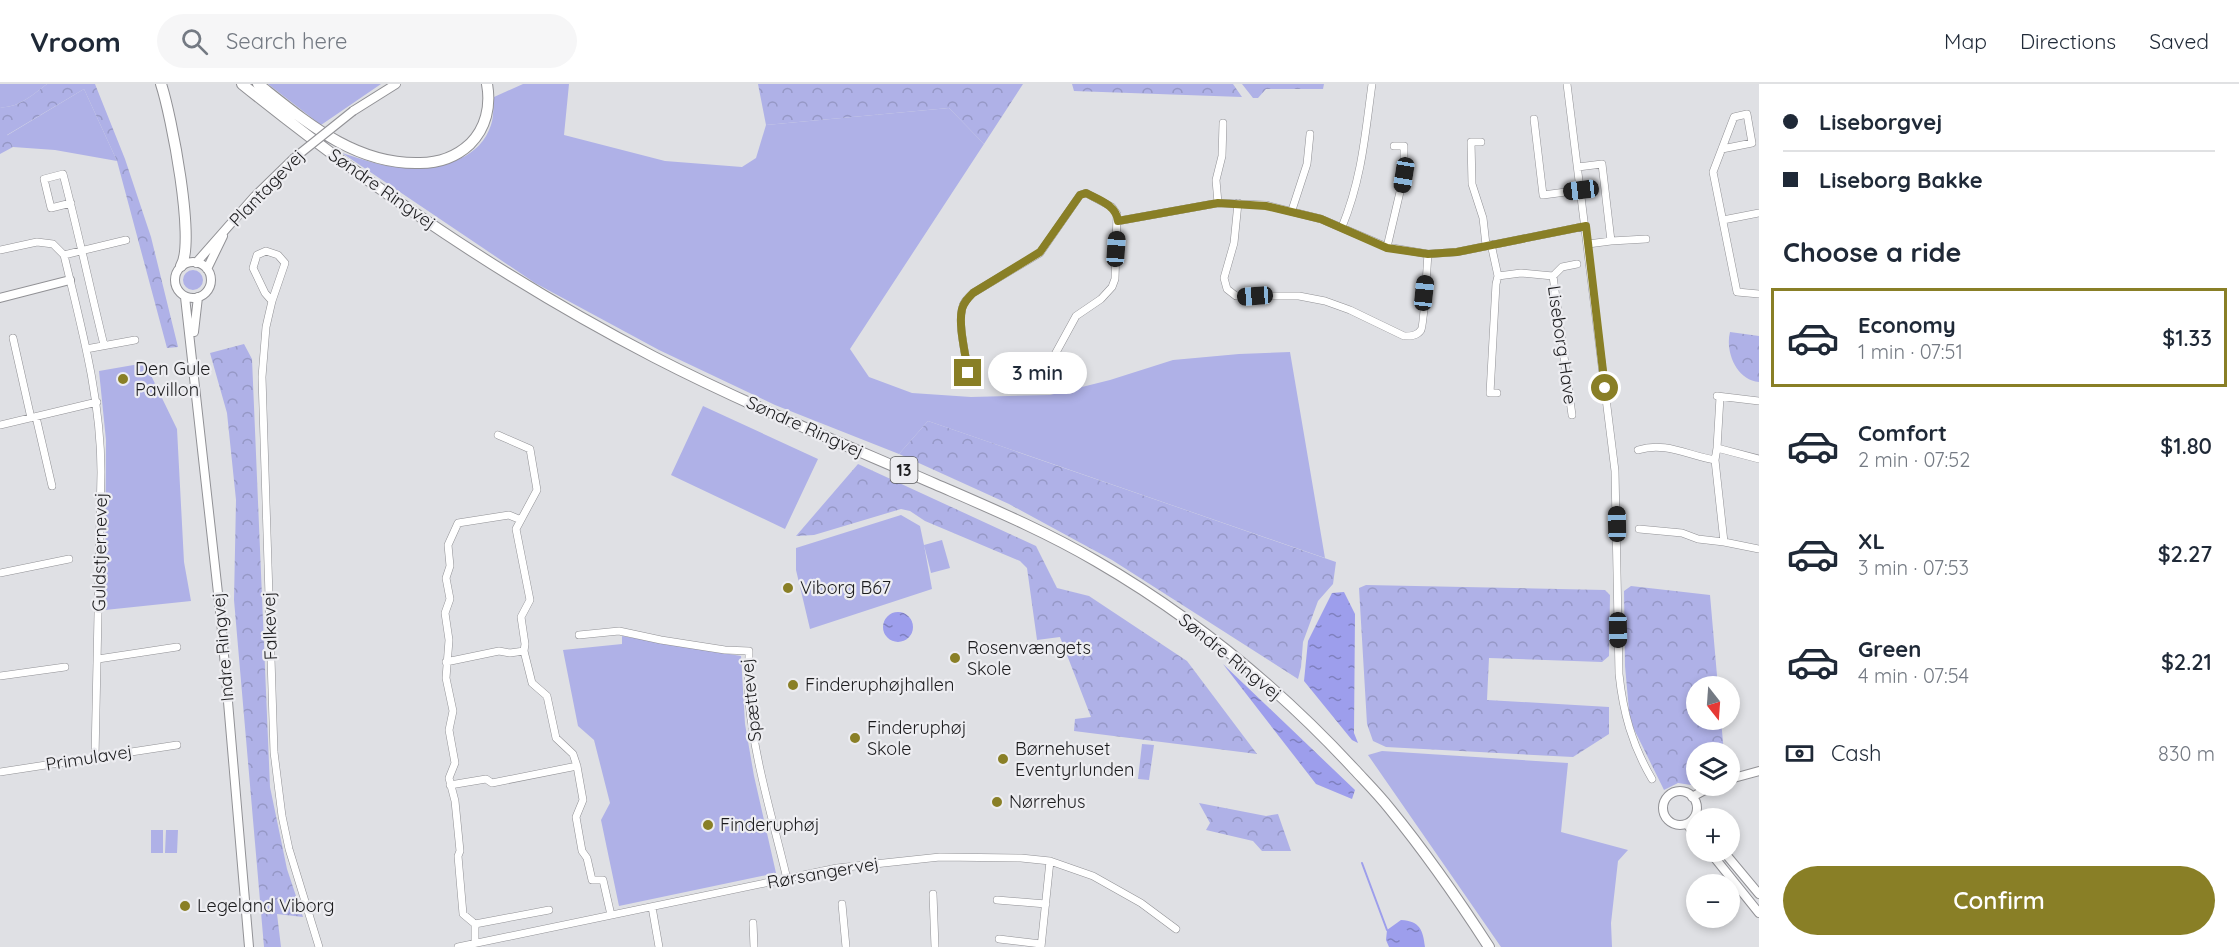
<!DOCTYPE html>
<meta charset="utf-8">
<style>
body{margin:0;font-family:Quicksand,sans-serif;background:#f6f6f7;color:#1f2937;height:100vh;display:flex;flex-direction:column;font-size:22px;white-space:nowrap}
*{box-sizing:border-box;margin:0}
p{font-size:20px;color:#747a83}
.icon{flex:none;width:33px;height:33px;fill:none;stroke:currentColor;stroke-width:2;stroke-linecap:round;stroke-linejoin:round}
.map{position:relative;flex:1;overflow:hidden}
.panel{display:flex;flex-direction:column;background:#fff;width:480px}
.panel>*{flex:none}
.top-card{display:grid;align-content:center;height:132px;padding:0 24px;background:#fff}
.needle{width:39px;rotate:163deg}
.controls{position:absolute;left:1686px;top:592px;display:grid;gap:12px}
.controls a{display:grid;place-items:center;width:54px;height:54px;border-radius:50%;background:#fff;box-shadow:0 3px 9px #0003;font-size:30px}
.end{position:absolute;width:27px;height:27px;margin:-14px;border:8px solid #897f26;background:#fff;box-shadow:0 0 0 3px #fff}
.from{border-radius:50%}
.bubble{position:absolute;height:42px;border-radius:21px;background:#fff;box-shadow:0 3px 9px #0003;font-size:20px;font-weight:600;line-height:42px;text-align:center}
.car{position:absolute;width:18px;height:36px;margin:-18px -9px;border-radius:8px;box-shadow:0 0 4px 2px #0007;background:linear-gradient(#222 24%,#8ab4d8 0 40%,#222 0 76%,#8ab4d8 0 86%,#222 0)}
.top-card b{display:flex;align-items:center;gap:21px;height:57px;font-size:22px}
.top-card b+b{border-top:2px solid #e0e1e3}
.top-card i{width:15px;height:15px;background:#1f2937}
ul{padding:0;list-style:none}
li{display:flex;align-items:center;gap:18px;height:99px;margin:0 12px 9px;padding:0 12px;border:3px solid transparent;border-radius:0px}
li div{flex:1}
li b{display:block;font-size:22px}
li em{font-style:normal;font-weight:600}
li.active{border-color:#897f26}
li>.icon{width:54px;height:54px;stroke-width:1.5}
h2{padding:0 24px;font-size:27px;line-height:72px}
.pay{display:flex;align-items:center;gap:15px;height:66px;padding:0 24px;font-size:22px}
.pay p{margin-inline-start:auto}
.action{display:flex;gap:12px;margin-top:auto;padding:12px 24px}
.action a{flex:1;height:69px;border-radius:36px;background:#897f26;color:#fff;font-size:24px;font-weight:600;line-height:69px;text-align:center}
header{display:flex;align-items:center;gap:36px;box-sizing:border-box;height:84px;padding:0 30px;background:#fff;border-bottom:2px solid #e0e1e3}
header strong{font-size:28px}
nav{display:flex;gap:33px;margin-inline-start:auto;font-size:21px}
.search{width:420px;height:54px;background:#f6f6f7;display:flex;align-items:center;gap:15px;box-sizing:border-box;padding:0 21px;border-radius:33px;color:#747a83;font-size:22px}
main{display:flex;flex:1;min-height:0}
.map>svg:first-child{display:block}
</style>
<header>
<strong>Vroom</strong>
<div class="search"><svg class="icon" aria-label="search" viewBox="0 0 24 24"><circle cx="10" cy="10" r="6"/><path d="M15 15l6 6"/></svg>Search here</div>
<nav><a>Map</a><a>Directions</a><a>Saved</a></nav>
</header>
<main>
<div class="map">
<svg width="1759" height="863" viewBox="0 0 1759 863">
<defs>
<pattern id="forest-crowns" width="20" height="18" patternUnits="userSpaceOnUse" patternTransform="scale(1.5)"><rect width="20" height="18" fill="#afb1e7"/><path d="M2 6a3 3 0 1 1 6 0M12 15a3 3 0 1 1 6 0" fill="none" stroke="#9698c6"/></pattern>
<pattern id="water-ripples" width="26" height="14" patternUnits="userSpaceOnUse" patternTransform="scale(1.5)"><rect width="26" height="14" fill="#9d9eec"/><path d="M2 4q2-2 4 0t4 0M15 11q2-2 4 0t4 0" fill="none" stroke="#7f80bf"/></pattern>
</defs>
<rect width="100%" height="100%" fill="#dfe0e4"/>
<path fill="#afb1e7" d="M0,0H47C34,10 17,25 0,23Z
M268,0H381L321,41Z
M523,0H569L564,51L665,77L742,83L756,74L766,41L949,24L984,60L850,265L869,293L912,309L971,313L1050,311L1110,296L1173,276L1239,270L1290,268L1325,474L928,337L899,370L775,321L659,266L535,199L342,69C356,73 369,78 383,81C421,88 477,84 491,41C494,33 493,22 494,13Z
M84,5L117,77L55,66L13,63L6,52Z
M183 196a10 10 0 1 1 20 0a10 10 0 1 1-20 0Z
M145,279L177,345L184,478L191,517L105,526L106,356L99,287Z
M703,322L818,375L785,445L671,391Z
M901,431L920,442L924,461L942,456L950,484L931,489L924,461L932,505L810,545L796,486V464Z
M622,552L741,572L745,640L754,692L776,789L619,822L601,736L610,719L594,656L578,642L563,566L622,560Z
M1382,667L1568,679L1561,748L1628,766L1618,777L1611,839L1612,863H1501L1368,671Z
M151,746H163V769H151Z
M166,746H178L177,769H165Z"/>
<path fill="url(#forest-crowns)" d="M47,0H95L125,75L151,153L178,263L167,264L117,77L84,5L7,51L13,63L0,70V23C17,25 34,10 47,0Z
M758,0H1023L984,60L949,24L766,41Z
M1072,0H1233L1242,13L1074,7Z
M1242,0H1324L1323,5H1266L1258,14H1253Z
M1730,248L1759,252V298C1736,296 1725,267 1730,248Z
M244,260L252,275L270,703L287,785L303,833L277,830L281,863H264L234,516L236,416L227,329L210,269Z
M928,337L1336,478L1333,500L1318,517L1303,558L1301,583L1298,595L1112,476L1009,420L899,370Z
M858,380L1036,462L1057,504L1089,512L1187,577L1257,670L1074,647L1075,635L1091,633L1060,553L1037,556L1027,484L1020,477L925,437L910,427L901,425L814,451L796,452Z
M1366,501L1605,506L1610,511L1609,572L1602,578L1489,574L1487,616L1609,623V650L1573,673L1386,663L1373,657L1367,640L1359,504Z
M1631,502L1710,511L1718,603H1696V636H1721L1724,669H1696V698L1691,701L1678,699L1664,706L1630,637L1625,582L1624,507Z
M1142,660L1154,661L1149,696L1138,695Z
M1199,719L1266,732L1278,730L1291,767H1262L1253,757L1206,746L1210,739Z"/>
<path fill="url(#water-ripples)" d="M1344,508L1355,530L1354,649L1358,659L1352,656L1304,597L1308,557L1332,509Z
M883 543a15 15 0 1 1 30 0a15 15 0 1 1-30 0Z
M1223,580L1355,706L1352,715L1316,700Z
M1401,836C1420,837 1423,846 1425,863H1389L1386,856L1387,846Z"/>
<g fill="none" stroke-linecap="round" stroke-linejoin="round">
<path stroke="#9d9eec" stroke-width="2" d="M1362,779L1387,846"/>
<defs>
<path id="minor" d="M1567,0L1615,387L1619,590C1623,628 1632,661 1652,695
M1534,35L1543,111L1581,106
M1481,58H1471L1472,100L1483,134L1486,161
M1722,65L1752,59L1747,30L1734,33L1713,88L1737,208L1759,210
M1578,83L1602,80L1611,157L1588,160
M71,119L51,124L44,95L63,90C78,147 90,204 104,261
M1218,119L1216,96L1222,72L1223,39
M1238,119L1234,159L1224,194L1227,205L1236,212H1299L1325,217L1350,226L1404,252C1411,252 1417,252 1421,246C1424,242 1427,181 1428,170
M1292,126L1307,80L1310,50
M1723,136L1759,129
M1118,137L1218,119L1266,121L1321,135L1387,163L1428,170L1457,168L1586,142
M1342,143C1362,94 1365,51 1372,0
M1611,157L1646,155
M1491,160L1498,192L1496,200L1490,309H1497
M1387,163L1404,91V62H1394
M0,166L37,158L53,160L64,171C81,242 101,314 101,388L95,673
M64,171L126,156
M1498,192L1521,189L1553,192L1562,183L1577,180
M1553,192L1572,331
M272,217L265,209L253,184L257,171L266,167L278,171L285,179L272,217L266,243L262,293L274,668L282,732L289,765L319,863
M13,254L31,334
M86,265L135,256
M968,289C966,271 958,242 962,225C963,218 968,214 973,209L1040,169L1080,111L1086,109L1112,123L1117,130L1115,195L1112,203L1101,215L1076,232L1047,285L1060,292
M1717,312L1759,317
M1720,313L1717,364L1759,375
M36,333L52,402
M0,341L97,318
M498,351L530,365L537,406L516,445L530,516L521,533L525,560L524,567L532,599L547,612L556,654L573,670L577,682L583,716L576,733L582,767L587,774L592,796H603L611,831
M1638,366C1665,357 1689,372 1715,376L1717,364
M521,436L509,431L458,439L448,461L450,482L446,494L450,515L445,529L449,556L446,594L453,627L449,646L455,679L449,694L455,717L460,767L458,772L463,830L475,840L549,826
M1639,445L1682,449L1698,455L1724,458L1715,376
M1724,458L1759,465
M0,489L69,475
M579,551L619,547L661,556L725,566L749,567C749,584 748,601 749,618C755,678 773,736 787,795
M98,575L177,563
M446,578L499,567L510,569L524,567
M0,592L65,583
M0,688L177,661
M450,701L486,695L492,699L577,682
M933,810L935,863
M997,816L1046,820
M842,820L846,863
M652,823L659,863
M753,839L754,863
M475,840V859
M999,855L1041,860
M458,863L837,784L940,773L1021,774L1050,777L1093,792L1141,819L1176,845
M1041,863L1050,777"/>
<path id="tertiary" d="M353,27L396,0
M175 196a18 18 0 1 1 36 0a18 18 0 1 1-36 0Z
M196,179L255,112L293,75
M207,185L223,152
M185,213L221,536L249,863
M0,214L70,196
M194,248L198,213
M1730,695L1759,687
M1663 724a17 17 0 1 1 34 0a17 17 0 1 1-34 0Z
M1692,713L1712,702
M1687,740L1696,752
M1710,768L1759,829
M1724,768L1759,810"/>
<path id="primary" d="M161,0C171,30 196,158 181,182
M242,0C371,104 507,197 654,273C745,320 841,359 935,400C990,424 1045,447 1096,477C1191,532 1279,604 1354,685C1366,698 1379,711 1390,725C1426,769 1458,815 1489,863
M258,0C306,38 355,81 420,79C439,79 456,73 470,60C486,44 491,22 487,0"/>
</defs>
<use href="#minor" stroke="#919195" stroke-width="8"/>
<use href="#tertiary" stroke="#919195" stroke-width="10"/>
<use href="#primary" stroke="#919195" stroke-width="12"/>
<use href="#minor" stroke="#fff" stroke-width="7"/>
<use href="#tertiary" stroke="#fff" stroke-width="8"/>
<use href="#primary" stroke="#fff" stroke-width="10"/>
<defs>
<path id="tertiary-bridge" d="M293,75L353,27"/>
</defs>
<use href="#tertiary-bridge" stroke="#919195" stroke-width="10" stroke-linecap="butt"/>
<use href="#tertiary-bridge" stroke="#fff" stroke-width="8"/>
</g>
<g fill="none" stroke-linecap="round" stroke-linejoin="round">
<path stroke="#897f26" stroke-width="8" d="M968,289C966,271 958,242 962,225C964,218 968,214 973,209L1040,168L1080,111L1086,109C1099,116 1116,121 1118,137L1218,119L1266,122L1321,135L1387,164L1428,170L1457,168L1586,142L1605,304"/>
</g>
<g fill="#897f26" stroke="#ededf1" stroke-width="2">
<circle cx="123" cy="295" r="6"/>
<circle cx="788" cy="504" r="6"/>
<circle cx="955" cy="574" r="6"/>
<circle cx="793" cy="601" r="6"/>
<circle cx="855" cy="654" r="6"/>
<circle cx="1003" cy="675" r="6"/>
<circle cx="997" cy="718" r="6"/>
<circle cx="708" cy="741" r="6"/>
<circle cx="185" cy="822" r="6"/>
</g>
<g text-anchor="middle" stroke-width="4.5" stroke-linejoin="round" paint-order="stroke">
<rect fill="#ededf1" stroke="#5b5b5d" stroke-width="1.5" x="890.5" y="373" width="27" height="26" rx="4.5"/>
<g font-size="16" font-weight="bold" fill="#1c1c1e">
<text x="904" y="392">13</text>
</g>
<g font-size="18" fill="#1c1c1e" stroke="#ededf1">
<text transform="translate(267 104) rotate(-46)" y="6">Plantagevej</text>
<text transform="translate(382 105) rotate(35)" y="6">Søndre Ringvej</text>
<text transform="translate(1562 261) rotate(82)" y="6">Liseborg Have</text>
<text transform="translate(805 343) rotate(24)" y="6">Søndre Ringvej</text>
<text transform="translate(100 468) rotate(-89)" y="6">Guldstjernevej</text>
<text transform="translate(270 542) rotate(-92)" y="6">Falkevej</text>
<text transform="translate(223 563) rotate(-95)" y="6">Indre Ringvej</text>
<text transform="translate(1230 573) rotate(39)" y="6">Søndre Ringvej</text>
<text transform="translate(751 616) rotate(-96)" y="6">Spættevej</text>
<text transform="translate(89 674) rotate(-9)" y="6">Primulavej</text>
<text transform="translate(823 789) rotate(-10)" y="6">Rørsangervej</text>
</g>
<g font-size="18" fill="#1c1c1e" stroke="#ededf1" text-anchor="start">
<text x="135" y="291">Den Gule<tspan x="135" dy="21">Pavillon</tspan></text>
<text x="800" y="510">Viborg B67</text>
<text x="967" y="570">Rosenvængets<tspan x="967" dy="21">Skole</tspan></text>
<text x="805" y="607">Finderuphøjhallen</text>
<text x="867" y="650">Finderuphøj<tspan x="867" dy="21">Skole</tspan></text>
<text x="1015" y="671">Børnehuset<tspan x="1015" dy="21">Eventyrlunden</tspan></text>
<text x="1009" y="724">Nørrehus</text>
<text x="720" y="747">Finderuphøj</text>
<text x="197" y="828">Legeland Viborg</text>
</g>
</g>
</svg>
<div class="controls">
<a><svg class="needle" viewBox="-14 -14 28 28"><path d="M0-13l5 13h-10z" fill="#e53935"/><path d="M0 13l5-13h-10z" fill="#747a83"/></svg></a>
<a><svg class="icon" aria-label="layers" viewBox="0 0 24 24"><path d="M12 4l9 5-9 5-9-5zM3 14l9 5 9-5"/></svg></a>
<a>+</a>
<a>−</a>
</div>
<i class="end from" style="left:1605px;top:304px"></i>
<i class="end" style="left:968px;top:289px"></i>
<div class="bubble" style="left:988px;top:268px;width:99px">3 min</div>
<i class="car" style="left:1404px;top:91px;rotate:189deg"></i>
<i class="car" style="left:1581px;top:106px;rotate:263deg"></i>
<i class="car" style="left:1116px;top:165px;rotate:4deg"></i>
<i class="car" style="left:1424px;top:209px;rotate:6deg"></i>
<i class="car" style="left:1255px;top:212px;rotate:266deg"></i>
<i class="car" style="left:1617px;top:440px;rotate:359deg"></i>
<i class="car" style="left:1618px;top:546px;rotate:179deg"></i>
</div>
<section class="panel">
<div class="top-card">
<b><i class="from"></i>Liseborgvej</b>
<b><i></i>Liseborg Bakke</b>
</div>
<h2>Choose a ride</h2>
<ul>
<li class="active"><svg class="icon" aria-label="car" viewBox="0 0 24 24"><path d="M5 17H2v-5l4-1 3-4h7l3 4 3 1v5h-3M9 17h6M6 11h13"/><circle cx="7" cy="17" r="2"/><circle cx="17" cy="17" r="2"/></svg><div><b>Economy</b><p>1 min · 07:51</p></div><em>$1.33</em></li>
<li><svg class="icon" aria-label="car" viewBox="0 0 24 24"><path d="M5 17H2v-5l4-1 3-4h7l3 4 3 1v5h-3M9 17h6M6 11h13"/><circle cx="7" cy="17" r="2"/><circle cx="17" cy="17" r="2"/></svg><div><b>Comfort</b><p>2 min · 07:52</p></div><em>$1.80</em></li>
<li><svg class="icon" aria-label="car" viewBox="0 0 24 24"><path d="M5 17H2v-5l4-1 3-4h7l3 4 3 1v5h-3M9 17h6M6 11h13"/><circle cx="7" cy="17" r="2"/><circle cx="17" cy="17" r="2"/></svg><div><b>XL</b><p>3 min · 07:53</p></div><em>$2.27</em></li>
<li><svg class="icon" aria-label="car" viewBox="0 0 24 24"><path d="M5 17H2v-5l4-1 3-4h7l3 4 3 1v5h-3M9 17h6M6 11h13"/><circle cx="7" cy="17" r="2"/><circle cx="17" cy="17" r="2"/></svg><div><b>Green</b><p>4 min · 07:54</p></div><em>$2.21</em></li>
</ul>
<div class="pay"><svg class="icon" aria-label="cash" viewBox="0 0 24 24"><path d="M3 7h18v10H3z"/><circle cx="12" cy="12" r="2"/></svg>Cash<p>830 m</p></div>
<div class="action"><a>Confirm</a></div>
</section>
</main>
